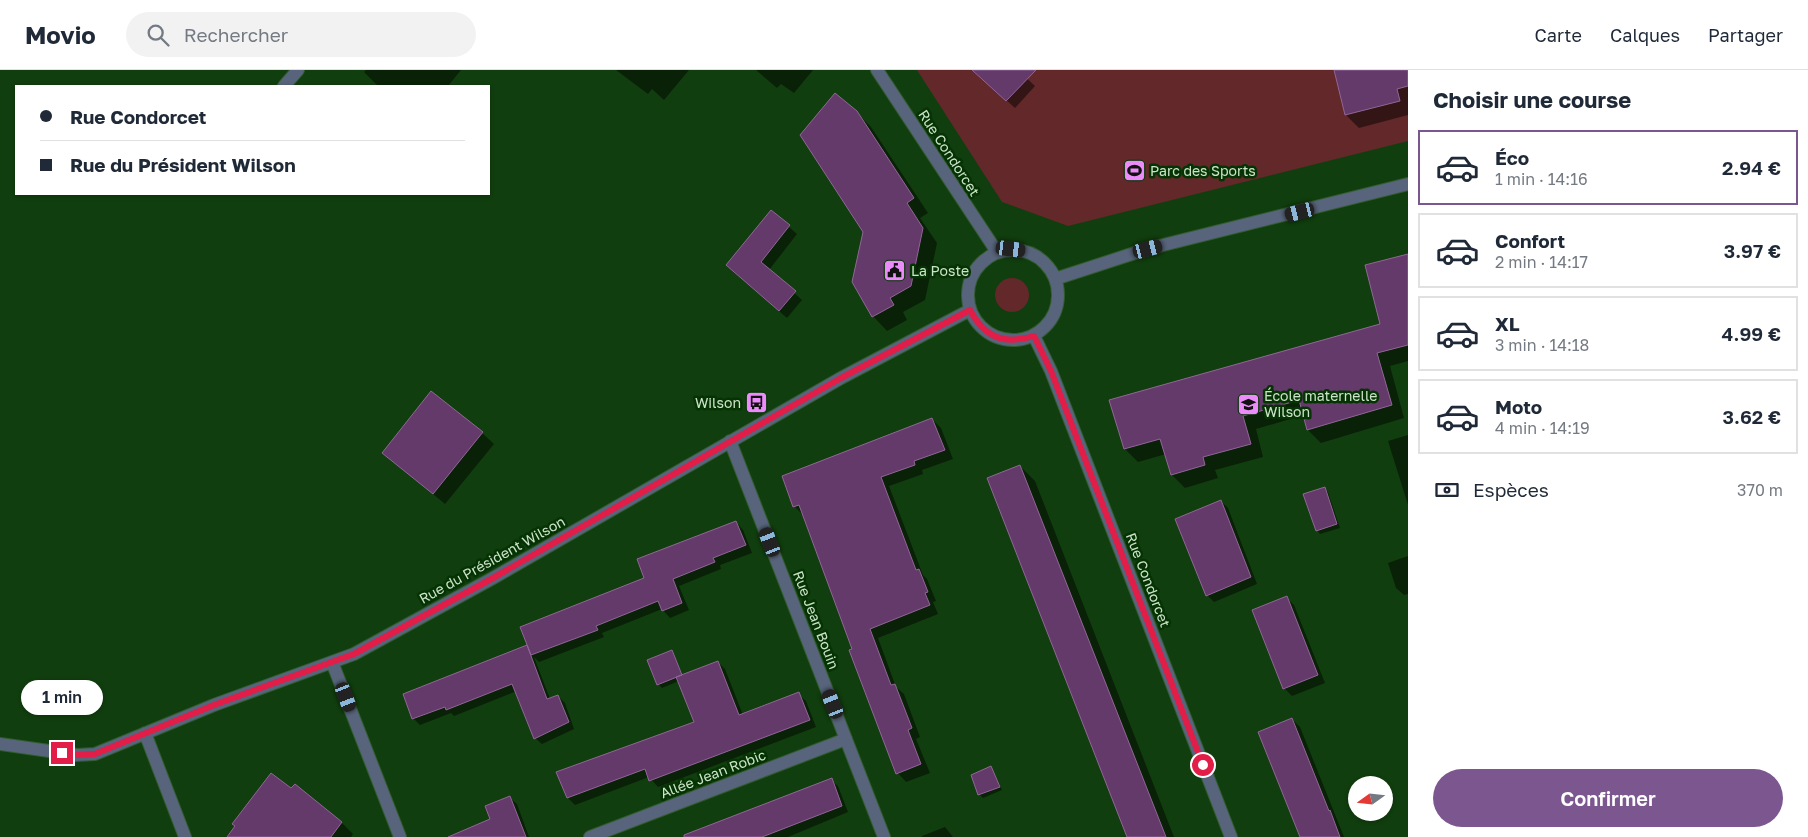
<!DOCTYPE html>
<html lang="fr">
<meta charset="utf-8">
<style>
body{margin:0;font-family:"Golos Text",sans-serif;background:#f2f2f3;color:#1f2937;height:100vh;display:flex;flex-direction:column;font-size:19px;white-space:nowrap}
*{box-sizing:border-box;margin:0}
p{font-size:16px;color:#747a83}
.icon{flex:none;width:28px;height:28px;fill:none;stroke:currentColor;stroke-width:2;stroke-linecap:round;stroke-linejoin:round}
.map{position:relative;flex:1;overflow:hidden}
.drawer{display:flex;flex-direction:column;background:#fff;width:400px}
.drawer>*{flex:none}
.top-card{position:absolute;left:15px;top:15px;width:475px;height:110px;border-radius:0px;box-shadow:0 1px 4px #0004;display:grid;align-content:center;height:110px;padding:0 25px;background:#fff}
.needle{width:32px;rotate:255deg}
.buttons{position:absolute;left:1348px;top:706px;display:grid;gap:10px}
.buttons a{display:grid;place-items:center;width:45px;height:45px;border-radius:50%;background:#fff;box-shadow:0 1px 4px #0004;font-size:25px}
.end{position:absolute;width:22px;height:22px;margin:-11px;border:6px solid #e11d48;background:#fff;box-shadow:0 0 0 2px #fff}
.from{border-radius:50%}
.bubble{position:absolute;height:35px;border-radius:18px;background:#fff;box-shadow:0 1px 4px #0004;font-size:16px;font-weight:600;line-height:35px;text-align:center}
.car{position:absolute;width:15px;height:30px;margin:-15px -8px;border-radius:6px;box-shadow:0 0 4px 1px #0007;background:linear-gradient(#222 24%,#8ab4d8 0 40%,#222 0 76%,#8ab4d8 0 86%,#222 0)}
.top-card b{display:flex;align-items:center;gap:18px;height:48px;font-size:19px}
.top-card b+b{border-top:1px solid #e0e1e3}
.top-card i{width:12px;height:12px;background:#1f2937}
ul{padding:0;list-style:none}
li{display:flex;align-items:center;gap:15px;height:75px;margin:0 10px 8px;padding:0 15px;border:2px solid #e0e1e3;border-radius:0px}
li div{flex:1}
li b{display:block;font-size:19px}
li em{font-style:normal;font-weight:600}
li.on{border-color:#7b568f}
li>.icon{width:45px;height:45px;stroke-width:1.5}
h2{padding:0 25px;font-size:22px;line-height:60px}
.pay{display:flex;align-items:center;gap:12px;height:55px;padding:0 25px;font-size:19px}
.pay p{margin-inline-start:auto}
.cta{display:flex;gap:10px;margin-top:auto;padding:10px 25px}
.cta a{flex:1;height:58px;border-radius:30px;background:#7b568f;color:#fff;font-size:20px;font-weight:600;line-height:58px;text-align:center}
header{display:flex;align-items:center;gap:30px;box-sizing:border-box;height:70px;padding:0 25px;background:#fff;border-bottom:1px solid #e0e1e3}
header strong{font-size:24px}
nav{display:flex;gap:28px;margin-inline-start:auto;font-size:18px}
.search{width:350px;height:45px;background:#f2f2f3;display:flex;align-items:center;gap:12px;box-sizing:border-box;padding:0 18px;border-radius:28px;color:#747a83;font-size:19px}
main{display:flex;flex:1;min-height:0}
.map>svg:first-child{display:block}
</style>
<header>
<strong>Movio</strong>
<div class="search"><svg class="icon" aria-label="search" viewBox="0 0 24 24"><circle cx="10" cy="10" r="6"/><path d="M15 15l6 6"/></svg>Rechercher</div>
<nav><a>Carte</a><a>Calques</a><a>Partager</a></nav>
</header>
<main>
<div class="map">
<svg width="1408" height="767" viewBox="0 0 1408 767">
<rect width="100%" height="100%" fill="#113e0e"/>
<path fill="#632829" d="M917,0H1408V71L1068,156L1002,132Z
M995 225a17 17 0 1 1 34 0a17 17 0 1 1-34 0Z"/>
<path fill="#0007" d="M366,0H461L448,16H378L364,2Z
M616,0H689L664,30L652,19L648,24Z
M756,0H813L794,23L781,14L777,18Z
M994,0H1018L1035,16L1015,38L993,18Z
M1336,0H1408V45L1359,58L1346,45Z
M856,42L871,57L928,143L920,148L937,173L925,230L903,242L907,250L887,261L873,246Z
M772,142L797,164L769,200L802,230L787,248L735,203Z
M1408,186V291L1390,296L1404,348L1321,373L1308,360L1304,345L1256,359L1263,387L1215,400L1218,408L1185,418L1172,405L1166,384L1138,392L1125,379L1381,254Z
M932,349L941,358L953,389L922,400L923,404L889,416L923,505L927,509L936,531L933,532L938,544L878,568L896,617L904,624L920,667L916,669L930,703L906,712L898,703L851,581L854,580L804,446L795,437L784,406Z
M482,363L494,374L445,434L384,383Z
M1408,365V435L1388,371Z
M1020,396L1035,411L1174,767H1128Z
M1325,418L1328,422L1340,458L1320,464L1317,460Z
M1221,431L1228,438L1257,514L1214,532L1207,525Z
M736,452L743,460L752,483L720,495L721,499L679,516L689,540L670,548L662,539L602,563L604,567L539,592L534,587L550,629L558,626L565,633L574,659L542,674L535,668L517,621L454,646L451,643L420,655L413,648L526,577L531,581Z
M1408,486V524L1404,525L1396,518L1388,493Z
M1286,527L1294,535L1325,613L1292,626L1284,618Z
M672,582L683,606L718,592L725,599L743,645L798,624L806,631L816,657L658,717L649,707L575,735L568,728L695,653L679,611L662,618L658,614Z
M1292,649L1300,657L1344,767H1300L1260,663Z
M991,698L1002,720L983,728L979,724Z
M831,710L838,716L848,742L788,767H685Z
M295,716L342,753L353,764L351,767H229Z
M510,728L517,734L529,767H485L492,750Z
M945,757L953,767H922V766Z"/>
<path fill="#633a69" stroke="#916697" d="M972,0H1036L1006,31Z
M1334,0H1408V16L1397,19L1400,31L1345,45Z
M835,23L857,41L914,128L907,133L923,158L911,216L890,228L894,235L872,247L852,212L863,162L800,65Z
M771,140L790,155L761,192L796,221L779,241L726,195Z
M1408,184V275L1377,283L1392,335L1307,360L1299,330L1243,346L1251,374L1203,387L1205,395L1171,405L1160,369L1124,379L1109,330L1380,254L1365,195Z
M431,321L483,362L433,424L382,383Z
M932,348L945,380L914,391L915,395L881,407L916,500L919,499L928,522L925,523L930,535L870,559L891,615L895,614L912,658L908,660L921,694L896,704L849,580L852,579L799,435L793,437L782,406Z
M1020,395L1166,767H1127L987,408Z
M1325,417L1337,454L1316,461L1303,424Z
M1221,430L1251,507L1206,526L1175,449Z
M736,451L746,475L713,488L715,492L673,509L682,533L662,541L658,531L596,556L598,560L531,585L520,557L644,508L637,489Z
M1287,526L1318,605L1283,619L1252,540Z
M527,575L547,629L558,625L569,652L534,669L512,614L446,640L445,637L412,649L403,624Z
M672,580L682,605L657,615L647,590Z
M718,591L739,645L799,622L810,650L649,711L645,699L567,728L556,702L694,652L676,607Z
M1292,648L1329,741L1330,740L1340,767H1300L1258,662Z
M991,696L1000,717L978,725L971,705Z
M271,703L291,718L295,714L342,752L331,767H227L235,756L232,754Z
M832,708L842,736L762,767H684V765Z
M510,726L526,767H448L490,749L485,736Z"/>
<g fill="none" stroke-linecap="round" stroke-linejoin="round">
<defs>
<path id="street" d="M877,0L997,182
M284,16L298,0
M968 225a45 45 0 1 1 90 0a45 45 0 1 1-90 0Z
M1055,209L1147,179L1408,114
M1034,266L1051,301L1231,767
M730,371L884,767
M332,592L400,767
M145,663L185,767
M0,674L77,685L95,684L214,635L354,584L493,508L841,308L970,240
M590,767L846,669"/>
</defs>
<use href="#street" stroke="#335c30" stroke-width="14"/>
<use href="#street" stroke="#57647b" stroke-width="12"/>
</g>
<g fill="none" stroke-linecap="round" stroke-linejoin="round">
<path stroke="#e11d48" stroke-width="6" d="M62,683L77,685L95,684L214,635L354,584L493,508L841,308L970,240C985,268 1004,275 1034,266L1051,301L1203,695"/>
</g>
<defs>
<symbol id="stadium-square" viewBox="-11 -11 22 22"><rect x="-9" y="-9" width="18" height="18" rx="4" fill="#ec8cfa" stroke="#053303"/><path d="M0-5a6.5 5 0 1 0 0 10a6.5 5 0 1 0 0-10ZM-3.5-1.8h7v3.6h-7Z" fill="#111"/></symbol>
<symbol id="civic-square" viewBox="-11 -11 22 22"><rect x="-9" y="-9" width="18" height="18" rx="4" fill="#ec8cfa" stroke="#053303"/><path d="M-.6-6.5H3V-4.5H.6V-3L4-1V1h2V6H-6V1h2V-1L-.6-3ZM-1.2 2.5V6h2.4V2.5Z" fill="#111"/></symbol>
<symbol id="bus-square" viewBox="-11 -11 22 22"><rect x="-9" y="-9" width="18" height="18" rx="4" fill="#ec8cfa" stroke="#053303"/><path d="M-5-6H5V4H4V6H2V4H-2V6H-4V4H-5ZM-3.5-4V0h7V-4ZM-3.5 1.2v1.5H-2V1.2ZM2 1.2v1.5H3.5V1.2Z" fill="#111"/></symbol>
<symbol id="school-square" viewBox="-11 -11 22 22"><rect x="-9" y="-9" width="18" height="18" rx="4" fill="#ec8cfa" stroke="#053303"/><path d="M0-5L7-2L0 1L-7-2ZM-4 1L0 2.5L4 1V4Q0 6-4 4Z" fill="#111"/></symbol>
</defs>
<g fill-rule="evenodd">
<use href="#stadium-square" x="1122" y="88" width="25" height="25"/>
<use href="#civic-square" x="882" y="188" width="25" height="25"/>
<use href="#bus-square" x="744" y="320" width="25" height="25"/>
<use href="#school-square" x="1236" y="322" width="25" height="25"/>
</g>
<g text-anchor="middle" stroke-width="5" stroke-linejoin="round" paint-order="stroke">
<g font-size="14" fill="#cce4c9" stroke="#053303">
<text transform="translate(949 83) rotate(57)" y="5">Rue Condorcet</text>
<text transform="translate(492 490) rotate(-29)" y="5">Rue du Président Wilson</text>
<text transform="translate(1148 510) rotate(69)" y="5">Rue Condorcet</text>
<text transform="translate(816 550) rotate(69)" y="5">Rue Jean Bouin</text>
<text transform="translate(713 704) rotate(-21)" y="5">Allée Jean Robic</text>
</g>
<g font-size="14" fill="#cce4c9" stroke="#053303" text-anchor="start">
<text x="1150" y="106">Parc des Sports</text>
<text x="911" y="206">La Poste</text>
<text x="1264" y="331">École maternelle<tspan x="1264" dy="16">Wilson</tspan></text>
<text x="741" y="338" text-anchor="end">Wilson</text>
</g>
</g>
</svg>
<div class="buttons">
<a><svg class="needle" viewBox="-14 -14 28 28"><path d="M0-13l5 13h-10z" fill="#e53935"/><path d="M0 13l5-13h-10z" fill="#747a83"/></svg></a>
</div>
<i class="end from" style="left:1203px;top:695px"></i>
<i class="end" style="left:62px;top:683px"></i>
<div class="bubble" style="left:21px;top:610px;width:82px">1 min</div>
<i class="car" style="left:1300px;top:142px;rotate:256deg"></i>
<i class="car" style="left:1011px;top:179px;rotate:97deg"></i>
<i class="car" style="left:1148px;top:179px;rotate:76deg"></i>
<i class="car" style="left:770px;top:472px;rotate:339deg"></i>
<i class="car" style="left:346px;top:627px;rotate:159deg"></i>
<i class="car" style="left:833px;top:634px;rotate:338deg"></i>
<div class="top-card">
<b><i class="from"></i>Rue Condorcet</b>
<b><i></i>Rue du Président Wilson</b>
</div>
</div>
<section class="drawer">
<h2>Choisir une course</h2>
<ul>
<li class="on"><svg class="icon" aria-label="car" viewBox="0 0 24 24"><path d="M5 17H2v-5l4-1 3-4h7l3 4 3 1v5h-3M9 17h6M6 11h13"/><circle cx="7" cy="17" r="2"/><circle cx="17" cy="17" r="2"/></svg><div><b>Éco</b><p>1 min · 14:16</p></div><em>2.94 €</em></li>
<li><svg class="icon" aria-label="car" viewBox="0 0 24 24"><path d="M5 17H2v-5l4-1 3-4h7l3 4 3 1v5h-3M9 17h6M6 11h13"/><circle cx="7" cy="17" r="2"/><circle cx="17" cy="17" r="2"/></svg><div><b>Confort</b><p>2 min · 14:17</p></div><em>3.97 €</em></li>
<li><svg class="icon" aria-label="car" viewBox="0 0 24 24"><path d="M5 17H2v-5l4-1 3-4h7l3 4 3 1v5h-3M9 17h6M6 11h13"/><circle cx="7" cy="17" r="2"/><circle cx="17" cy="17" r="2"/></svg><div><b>XL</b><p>3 min · 14:18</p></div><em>4.99 €</em></li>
<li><svg class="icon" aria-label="car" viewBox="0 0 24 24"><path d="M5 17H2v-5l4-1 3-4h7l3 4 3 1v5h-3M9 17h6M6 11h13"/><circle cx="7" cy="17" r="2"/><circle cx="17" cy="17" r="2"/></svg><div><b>Moto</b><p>4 min · 14:19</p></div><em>3.62 €</em></li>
</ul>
<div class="pay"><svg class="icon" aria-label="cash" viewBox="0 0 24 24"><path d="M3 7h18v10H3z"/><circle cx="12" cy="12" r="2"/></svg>Espèces<p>370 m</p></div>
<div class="cta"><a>Confirmer</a></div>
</section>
</main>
